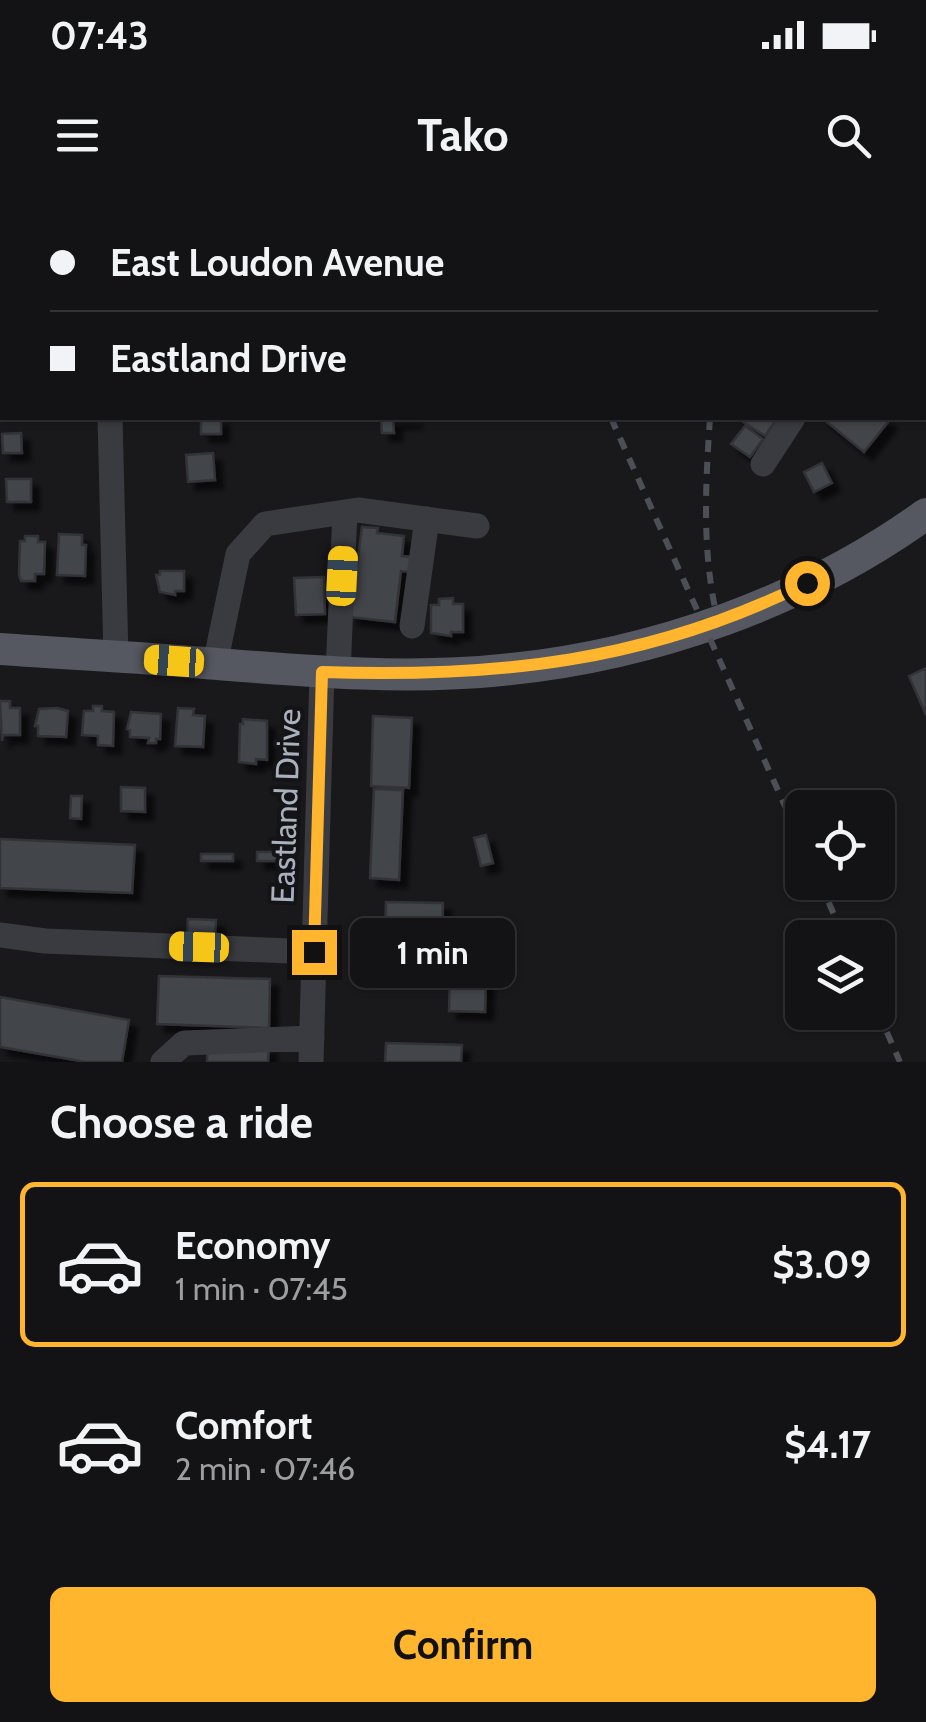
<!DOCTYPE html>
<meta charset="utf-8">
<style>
body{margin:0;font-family:Cabin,sans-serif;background:#1c1c1e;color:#f1f3f6;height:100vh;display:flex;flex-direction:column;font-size:38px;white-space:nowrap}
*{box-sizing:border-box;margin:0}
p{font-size:32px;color:#9d9ea0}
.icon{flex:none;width:55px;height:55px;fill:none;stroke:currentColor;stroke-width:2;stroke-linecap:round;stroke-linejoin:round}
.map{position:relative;height:862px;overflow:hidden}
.side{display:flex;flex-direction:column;background:#131315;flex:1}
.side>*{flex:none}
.guide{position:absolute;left:0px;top:0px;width:928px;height:220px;box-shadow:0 2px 8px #0004,0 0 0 2px #323234;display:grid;align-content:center;height:220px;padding:0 50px;background:#131315}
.tools{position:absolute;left:785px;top:590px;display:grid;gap:20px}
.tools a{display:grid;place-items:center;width:110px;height:110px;border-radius:15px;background:#131315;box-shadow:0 2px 8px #0004,0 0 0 2px #323234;font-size:50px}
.end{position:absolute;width:45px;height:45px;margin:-22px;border:12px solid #ffb62e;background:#111;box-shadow:0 0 0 5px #111}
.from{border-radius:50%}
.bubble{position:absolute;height:70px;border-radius:15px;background:#131315;box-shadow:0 2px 8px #0004,0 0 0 2px #323234;font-size:32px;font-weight:700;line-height:70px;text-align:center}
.car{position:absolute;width:30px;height:60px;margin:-30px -15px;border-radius:12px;box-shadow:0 0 8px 2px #0007;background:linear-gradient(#f5c518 24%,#345 0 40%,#f5c518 0 76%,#345 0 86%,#f5c518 0)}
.guide b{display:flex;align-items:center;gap:35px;height:95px;font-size:38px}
.guide b+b{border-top:2px solid #323234}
.guide i{width:25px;height:25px;background:#f1f3f6}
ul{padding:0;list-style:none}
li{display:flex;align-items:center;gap:30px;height:165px;margin:0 20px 15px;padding:0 30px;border:5px solid transparent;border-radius:15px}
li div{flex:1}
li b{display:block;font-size:38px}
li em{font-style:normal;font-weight:700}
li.selected{border-color:#ffb62e}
li>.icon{width:90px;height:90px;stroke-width:1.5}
h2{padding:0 50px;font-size:45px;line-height:120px}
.cta{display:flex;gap:20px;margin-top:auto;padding:20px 50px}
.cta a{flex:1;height:115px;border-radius:15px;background:#ffb62e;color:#111;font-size:40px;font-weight:700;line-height:115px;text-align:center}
.status{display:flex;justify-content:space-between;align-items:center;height:70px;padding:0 50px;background:#131315;direction:ltr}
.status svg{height:28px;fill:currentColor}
header{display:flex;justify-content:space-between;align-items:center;height:130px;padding:0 50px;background:#131315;font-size:45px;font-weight:700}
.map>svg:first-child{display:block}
</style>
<div class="status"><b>07:43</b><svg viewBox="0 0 49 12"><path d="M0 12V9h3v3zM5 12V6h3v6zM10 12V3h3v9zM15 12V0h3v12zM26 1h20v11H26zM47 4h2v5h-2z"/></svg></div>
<header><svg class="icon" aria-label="menu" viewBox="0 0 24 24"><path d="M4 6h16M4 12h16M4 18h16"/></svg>Tako<svg class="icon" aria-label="search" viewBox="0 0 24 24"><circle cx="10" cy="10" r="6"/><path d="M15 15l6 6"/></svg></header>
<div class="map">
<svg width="926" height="862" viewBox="0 0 926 862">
<defs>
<filter id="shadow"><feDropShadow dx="8" dy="8" stdDeviation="2.5" flood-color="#0009"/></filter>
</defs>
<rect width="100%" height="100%" fill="#19191c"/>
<path fill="#434449" stroke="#333338" stroke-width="2.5" filter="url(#shadow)" d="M201,218H221V234H201Z
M381,218H414V220L393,221L394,233H382Z
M737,218H777L765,236Z
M822,218H886L888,222L864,252Z
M745,226L763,239L750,257L731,244Z
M21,233L22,253H3L2,234Z
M213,253L215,280L188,282L186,255Z
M822,263L832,283L814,292L804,272Z
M6,279H31V302H7Z
M362,327L378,328L377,333L404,336L402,356L414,357L412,372L401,371L395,422L350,417Z
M59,334L82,335V345H86L85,376L57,375Z
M25,336H38V342H45L44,374H35V381H21L19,375L20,341H25Z
M160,371H184V391H175V395L160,392L156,375H160Z
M324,377L325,414L296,415L294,378Z
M453,398V404H463V432H451V436L431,433V405H439V399Z
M926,468V515L909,476Z
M0,501H10V508H20V535H3L2,541Z
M93,506H102V511L114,512L113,546L98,545V536L82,535L84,511H93Z
M57,508L68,511L66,537L38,536V526H35L39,509Z
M178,508L194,509L193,515L205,516L203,547L175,546Z
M131,512L161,514L160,539H156V543H148L149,538L130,537V530L127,529Z
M373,516L412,518L409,588L371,586Z
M243,519L267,521V560L256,559V564L239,562L240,524H243Z
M121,587L145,588V612L121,611Z
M374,589L403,590L399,680L370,678Z
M71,596H82L81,619L70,618Z
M486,635L493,663L481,666L474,638Z
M0,639L135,645L132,693L0,688Z
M257,652H286V661H257Z
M201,654H233V661H201Z
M386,702L443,703L442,741H432V751H420V740L385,739Z
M188,719L216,720L215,736L187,735Z
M451,743L487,744L485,812L449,811Z
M159,776L270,779L269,828L157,824Z
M0,797L129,820L122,862H86L0,847Z
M208,843L269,846L268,862H207Z
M386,843L462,845L461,862H385Z"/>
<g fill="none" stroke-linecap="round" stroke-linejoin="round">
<path stroke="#3a3b41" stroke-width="25" d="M105,0V2
M866,2L867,0
M0,148H2
M925,186L926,187
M110,218L116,457
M763,264L793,218
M412,426L427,319
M215,464L238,354L265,324L358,310L477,326
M338,473L345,312
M0,735L45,741L314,752
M163,862L184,843L312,838
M311,862L322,472"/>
<path stroke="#555860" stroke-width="32" d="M0,449C68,454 137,457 205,463C304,471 403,480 502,470C651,456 804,402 926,314"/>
<path stroke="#4c4f56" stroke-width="6" stroke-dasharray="12 10" stroke-linecap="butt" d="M513,0L514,2
M754,2L755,0
M611,218L802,644
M710,218C705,291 701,364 722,436
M820,682L844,738
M878,812L900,862"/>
</g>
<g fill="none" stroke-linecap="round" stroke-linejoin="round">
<path stroke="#ffb62e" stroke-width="12" d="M314,752L322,472C497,478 648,462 807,383"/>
</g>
<g text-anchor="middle" stroke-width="8" stroke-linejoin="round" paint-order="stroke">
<g font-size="32" fill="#aab0bd" stroke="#141417">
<text transform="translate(286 606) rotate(-88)" y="11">Eastland Drive</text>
</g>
</g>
</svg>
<div class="tools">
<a><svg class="icon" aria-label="locate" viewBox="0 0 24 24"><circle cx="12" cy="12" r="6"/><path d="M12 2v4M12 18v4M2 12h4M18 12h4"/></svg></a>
<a><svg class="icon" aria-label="layers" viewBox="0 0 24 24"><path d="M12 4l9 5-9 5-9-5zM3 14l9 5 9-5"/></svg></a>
</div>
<i class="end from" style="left:807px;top:383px"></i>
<i class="end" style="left:314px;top:752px"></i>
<div class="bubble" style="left:350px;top:718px;width:165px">1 min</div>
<i class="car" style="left:342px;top:376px;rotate:3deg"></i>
<i class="car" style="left:174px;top:461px;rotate:274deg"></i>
<i class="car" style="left:199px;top:747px;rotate:272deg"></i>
<div class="guide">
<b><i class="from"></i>East Loudon Avenue</b>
<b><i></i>Eastland Drive</b>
</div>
</div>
<section class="side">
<h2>Choose a ride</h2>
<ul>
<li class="selected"><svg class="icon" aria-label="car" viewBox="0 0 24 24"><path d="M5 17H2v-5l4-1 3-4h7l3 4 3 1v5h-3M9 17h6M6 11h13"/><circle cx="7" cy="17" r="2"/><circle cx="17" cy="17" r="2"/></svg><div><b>Economy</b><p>1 min · 07:45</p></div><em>$3.09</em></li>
<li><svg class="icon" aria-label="car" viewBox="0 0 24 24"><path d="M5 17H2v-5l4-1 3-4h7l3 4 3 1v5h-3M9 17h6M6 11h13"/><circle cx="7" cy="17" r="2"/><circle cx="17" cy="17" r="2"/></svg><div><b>Comfort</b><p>2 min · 07:46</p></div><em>$4.17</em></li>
</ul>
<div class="cta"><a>Confirm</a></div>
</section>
